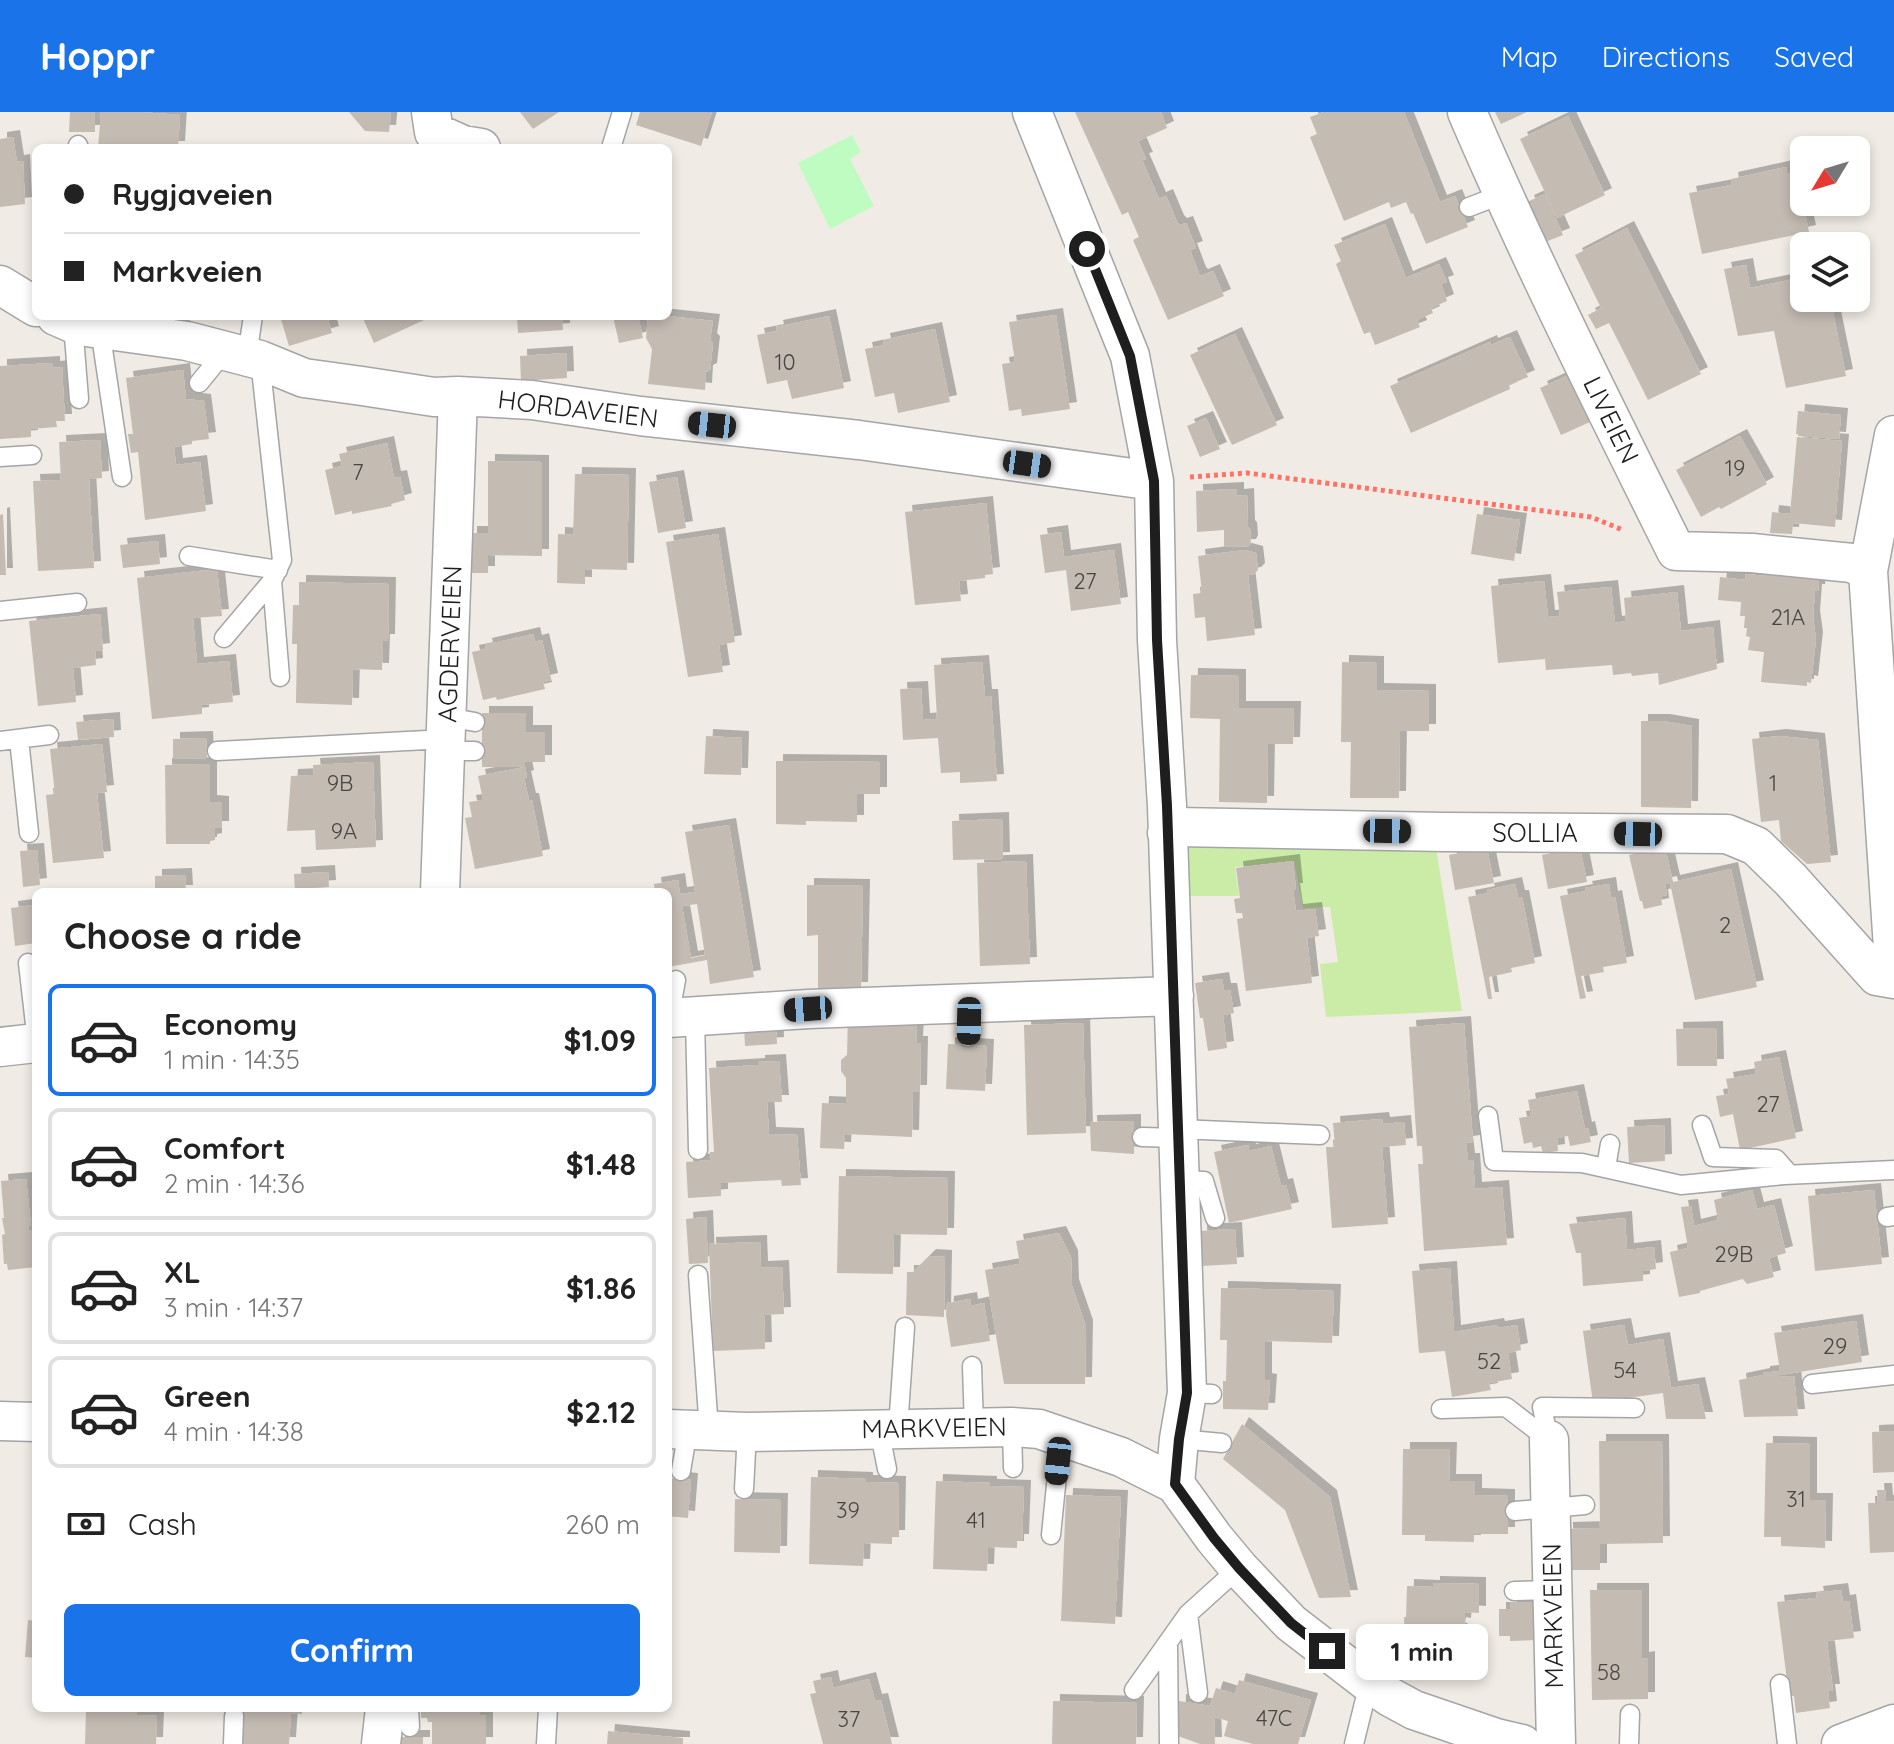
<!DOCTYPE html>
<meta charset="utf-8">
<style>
body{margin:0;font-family:Quicksand,sans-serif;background:#f2f2f2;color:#222;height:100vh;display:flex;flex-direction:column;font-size:30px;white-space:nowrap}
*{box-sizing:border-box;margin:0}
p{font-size:26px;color:#767676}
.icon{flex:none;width:44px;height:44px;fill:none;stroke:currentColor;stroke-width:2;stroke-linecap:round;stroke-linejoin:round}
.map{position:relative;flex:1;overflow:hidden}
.side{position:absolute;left:32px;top:776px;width:640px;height:824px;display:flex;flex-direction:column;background:#fff;border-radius:12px;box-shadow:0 4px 12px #0003}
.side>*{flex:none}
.top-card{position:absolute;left:32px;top:32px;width:640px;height:176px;border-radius:12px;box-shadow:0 4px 12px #0003;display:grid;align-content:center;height:176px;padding:0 32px;background:#fff}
.needle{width:52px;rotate:232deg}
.controls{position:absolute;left:1790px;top:24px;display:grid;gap:16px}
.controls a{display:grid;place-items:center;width:80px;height:80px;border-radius:12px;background:#fff;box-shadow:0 4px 12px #0003;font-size:40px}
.end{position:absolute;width:36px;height:36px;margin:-18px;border:10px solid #1e1e1e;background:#fff;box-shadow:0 0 0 4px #fff}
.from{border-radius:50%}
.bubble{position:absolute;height:56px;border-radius:12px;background:#fff;box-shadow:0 4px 12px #0003;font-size:26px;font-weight:800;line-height:56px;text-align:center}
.car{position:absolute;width:24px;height:48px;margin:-24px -12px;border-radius:10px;box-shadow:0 0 6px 2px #0007;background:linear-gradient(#222 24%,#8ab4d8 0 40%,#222 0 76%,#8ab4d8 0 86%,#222 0)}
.top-card b{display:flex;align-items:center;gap:28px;height:76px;font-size:30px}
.top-card b+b{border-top:2px solid #e0e0e0}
.top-card i{width:20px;height:20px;background:#222}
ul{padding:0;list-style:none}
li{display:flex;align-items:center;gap:24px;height:112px;margin:0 16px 12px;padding:0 16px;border:4px solid #e0e0e0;border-radius:12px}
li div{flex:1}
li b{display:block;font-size:30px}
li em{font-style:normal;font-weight:800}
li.active{border-color:#1a73e8}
li>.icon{width:72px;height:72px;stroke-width:1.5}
h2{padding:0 32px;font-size:36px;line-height:96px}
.pay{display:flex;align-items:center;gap:20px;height:88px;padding:0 32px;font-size:30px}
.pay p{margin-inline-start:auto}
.primary-button{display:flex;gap:16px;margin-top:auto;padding:16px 32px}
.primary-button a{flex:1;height:92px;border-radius:12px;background:#1a73e8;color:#fff;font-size:32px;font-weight:800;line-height:92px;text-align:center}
header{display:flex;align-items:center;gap:48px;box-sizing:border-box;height:112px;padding:0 40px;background:#1a73e8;color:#fff}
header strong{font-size:38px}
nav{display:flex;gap:44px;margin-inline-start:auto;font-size:28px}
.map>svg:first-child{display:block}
</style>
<header>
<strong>Hoppr</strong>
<nav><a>Map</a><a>Directions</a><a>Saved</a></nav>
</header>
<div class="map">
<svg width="1894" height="1632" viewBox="0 0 1894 1632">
<defs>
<filter id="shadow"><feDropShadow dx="7" dy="-7" stdDeviation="0" flood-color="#0004"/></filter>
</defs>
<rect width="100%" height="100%" fill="#f0ebe4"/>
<path fill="#cbeca7" d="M1184,734L1436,736L1462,899L1326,905L1320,852L1338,850L1330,795L1303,796L1294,749L1235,755L1239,784H1185Z"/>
<path fill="#bffcc2" d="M852,23L861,40L850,47L874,94L830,117L798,51Z"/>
<path fill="#c4bbb3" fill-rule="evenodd" filter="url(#shadow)" d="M70,0H95V20H69Z
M101,0H140L180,3L178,36H98Z
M349,0H391L389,20L365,19Z
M520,0H559L533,17Z
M640,0H712L701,34L636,13Z
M1075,0H1161L1167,16L1138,29L1146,47L1142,48L1159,87L1166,84L1177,110L1180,113L1186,111L1196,136L1190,138L1199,162L1201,164L1213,159L1224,184L1168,208L1133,128L1139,125L1128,100L1122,103Z
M1324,0H1404L1440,90L1455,84L1468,115L1426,132L1413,101L1411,102L1406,90L1391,96L1389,90L1344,109L1310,25L1317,22L1310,5Z
M1495,0H1527L1501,12Z
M1568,4L1605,83L1557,106L1520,27Z
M13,25L17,50L23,49L25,92L0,95V27Z
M1786,55L1787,62L1796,60L1809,120L1702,142L1689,81L1732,73L1731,67Z
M1545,82L1563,123L1545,130L1527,90Z
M1385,112L1406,166L1439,152L1447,170L1441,172L1447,189L1431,196L1433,201L1417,208L1420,215L1375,233L1370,220L1364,222L1336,152L1341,149L1334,133Z
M1627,116L1701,262L1648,288L1609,211L1596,217L1588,203L1601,196L1575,143Z
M1746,153L1750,176L1804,165V186H1830L1846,264L1786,276L1774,219L1738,224L1724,157Z
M1056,203L1070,297L1022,304L1021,297L1009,299L1002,252L1015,250L1009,210Z
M136,204H191L189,214Z
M280,204H327L332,221L289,234Z
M362,204H422L424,208L374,231Z
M517,204H562L563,218L518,221Z
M613,204H638L643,226L619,231Z
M648,204H667L713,209L710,228L713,231L710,258L706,260L705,278L648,272L652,237L646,226Z
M829,204L844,276L792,287L787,268L767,272L757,223L777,219L776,215Z
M935,217L950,290L898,301L894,281L875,285L865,237L884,233L883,228Z
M1235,222L1277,313L1232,333L1190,243Z
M1510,225L1528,265L1509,273L1510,277L1411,321L1390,274L1490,230L1491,233Z
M566,241L567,266L521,269L520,244Z
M53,251V256L62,255L65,309H56L57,315L31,317V325L0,327V254Z
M183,258L186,287L204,289L209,327L192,329V332L174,335L176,353L200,350L206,399L145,408L138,340L131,341L128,322H133L126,266Z
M1578,259L1599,306L1561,323L1540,276Z
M1798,299L1841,303L1839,327L1798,324V322H1796Z
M1206,306L1220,337L1200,345L1187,314Z
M1740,324L1767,372L1721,397L1719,395L1701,405L1676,358Z
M1797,325L1842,329L1835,415L1793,411L1792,422L1770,421L1772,400L1790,402Z
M100,328L102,366L89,367L94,456L38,459L33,369L61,368L59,330Z
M387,331L394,366L400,365L405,388L391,392L392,394L352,402V399L335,403L325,358L342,354L339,342Z
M488,349L542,350V444L488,443V461H470V421H488Z
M575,362L629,363L627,458L585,457V472L557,471L558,422L573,423Z
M677,365L686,416L658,421L649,370Z
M1237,377V384L1247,383L1248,415L1250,417L1251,430L1249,434L1224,435V418L1197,420L1196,379Z
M986,391L993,462L985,463V466L959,469L961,489L915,493L905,400Z
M3,402L6,463H0V403Z
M1477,402L1520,408L1514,449L1471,442Z
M1061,420L1064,445L1114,438L1121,492L1071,499L1066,458L1045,461L1040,423Z
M718,422L735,530L719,533L723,560L688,565L666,430Z
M158,429L160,452L123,456L120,433Z
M1245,438L1256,441L1258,458L1254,462L1248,463L1255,523L1207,529L1205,505L1195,506L1193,482L1202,481L1198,444Z
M1767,453L1820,458L1818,479H1815L1813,505L1816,527L1811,571L1807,570V574L1761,570L1764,540L1748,538L1750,525L1746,524L1747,516H1744L1745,504H1740L1741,490L1718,488L1720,465L1745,468L1746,462L1766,464Z
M217,457L222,504L193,506L197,552L229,549L233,590L202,593V602L152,607L137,466Z
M1544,469L1548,505L1560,504L1557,480L1611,475L1615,511L1626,509L1624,486L1677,480L1681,519L1713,515L1717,557L1659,573L1658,561L1632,564L1631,561L1613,563L1612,553L1546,558L1545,547L1498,551L1491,474Z
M299,470L389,472L388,529H383L382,558L353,557L352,593L296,591L297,532H292L293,493H299Z
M100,502L103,538L95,539L96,553L73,556L76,590L38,594L29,509Z
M533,522L535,530L542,528L551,568L543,570L545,577L497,588L496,585L483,588L472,540L486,537L485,533Z
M982,550L985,584H991L997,669L960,671V660L941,661L938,626L903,628L900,577L921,576L923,608L937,607L934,553Z
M1342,550L1377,551V578L1429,579V619H1400L1399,686H1350L1351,630H1341Z
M1191,563L1239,564V596H1294L1293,632H1268L1267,691L1219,690L1220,607L1190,606Z
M482,601H526V620H545V650H525V655H482Z
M113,607L114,625L78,628L76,610Z
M1641,609H1663L1692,614L1691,696L1641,695Z
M706,624L742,626L741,663L704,662Z
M1779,624L1818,628L1831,750L1807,752L1781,729L1779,708L1761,710L1752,627Z
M206,626L207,646L173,647V627Z
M102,632L107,680L97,681L104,746L53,751L46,683L55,682L50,637Z
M776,649L880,650V682H857V710L806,709V713L776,712Z
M373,650L376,735L316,738L315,718L287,719L291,664L314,663L313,653Z
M210,652V690L222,691V716H215V728L210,729V732H166L165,653Z
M525,655L527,665L524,666L529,688H532L543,744L475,757L465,706L472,705L469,690L483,688L478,664Z
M1002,707L1003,747L953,748L952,709Z
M729,713L754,865L710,872L707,848L668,855V780H655L654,772L678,768L680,782L695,780L685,720ZM697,792L705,843L691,846L682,794Z
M1580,735L1587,770L1548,777L1542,743Z
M1665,735L1673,770L1731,757L1757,875L1695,888L1670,771L1665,772L1667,783L1661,784L1662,793L1644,797L1642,789H1640L1629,743Z
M1487,736L1494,771L1455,778L1449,743Z
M37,738L40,773L23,775L20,739Z
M1026,749L1030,852L980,854L977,751Z
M1293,749L1296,778H1293L1296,799L1315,797L1319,824L1307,826L1312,871L1246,879L1237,807L1243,806L1242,801H1236L1234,787L1240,786L1236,756Z
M328,760L329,775L315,776L316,780H295L294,762Z
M185,763L186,780H155V764Z
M1515,772L1518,785H1522L1535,851L1511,856L1512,860L1489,865L1492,887H1488L1468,785L1488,781L1487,778Z
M1609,772L1611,786L1615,785L1627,851L1603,855L1604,860L1581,864L1586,886L1580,887L1560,784L1586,779L1585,776Z
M807,773L863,774L861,877H818V823L807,824Z
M34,793L36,831L15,834L11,796Z
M1222,867L1224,878H1230L1234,901L1223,903L1227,936L1208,939L1203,906H1200L1195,871Z
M848,903L917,912L916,931H921L920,980H913L912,1025L845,1022L844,1037L820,1036L822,991L846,992V966L841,959V948L847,943Z
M776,911L777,932L745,934L744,913Z
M1083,911L1086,1021L1027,1023L1024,913Z
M1464,911L1473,1030L1466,1031L1468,1048H1473L1475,1077L1502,1075L1507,1133L1424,1139L1418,1052H1423L1422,1034H1417L1409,915Z
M1716,916L1717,954H1677L1676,917Z
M948,932L987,934L985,979L946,977Z
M1779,945L1796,1026L1740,1038L1733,1002L1720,1005L1716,984L1729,982L1726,967L1756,962L1754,950Z
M779,949L782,990H767L769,1022L797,1023L801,1073L782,1074L781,1068L721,1071V1084L688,1086L686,1050L711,1048L710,1040H714L709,956L758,953V950Z
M1577,979L1585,1017L1588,1016L1591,1030L1570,1034L1568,1024L1557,1026L1558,1039L1543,1041L1541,1034L1533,1036L1532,1030L1524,1032L1519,1006L1531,1004L1528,988Z
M1382,1007L1383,1012L1404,1010L1406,1033L1382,1035L1388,1112L1332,1116L1326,1035H1335L1333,1011Z
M1134,1009V1042L1091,1039L1090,1010Z
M1664,1013L1665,1049L1629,1051L1627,1015Z
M1248,1033L1249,1039L1271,1034L1281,1074L1286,1073L1292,1097L1229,1111L1214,1040Z
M839,1064L948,1066L947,1123L894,1122L893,1162L837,1161Z
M26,1067L31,1114H28L29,1118H32L36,1155L8,1158L7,1152H4L2,1123L5,1122L2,1106H4L1,1069Z
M1752,1078L1757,1097L1774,1093L1786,1141L1769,1146L1774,1165L1747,1172L1743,1167L1700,1179V1181L1679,1185L1670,1140L1688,1136L1681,1095L1691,1094L1694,1114L1718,1108L1714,1088Z
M1874,1078L1882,1152L1815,1159L1808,1084Z
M706,1105L708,1151L689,1152L686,1107Z
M1625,1106L1627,1138L1654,1135L1656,1157L1643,1159V1169L1583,1174L1581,1141H1576L1569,1112Z
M1235,1117L1237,1152L1201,1154L1200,1119Z
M1059,1121L1071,1145L1072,1174L1086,1215L1085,1272H1004L985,1158L1020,1152L1016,1129Z
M760,1130L761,1156L782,1155L784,1202L764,1203L765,1237L713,1239L709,1132Z
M929,1144L945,1145L944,1205L906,1203L907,1160H913Z
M1450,1156L1454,1220L1497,1213L1498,1216L1517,1213L1521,1238L1508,1241L1512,1267L1489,1271L1491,1278L1452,1285L1445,1239L1419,1241L1412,1159Z
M1221,1176L1334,1179L1332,1231L1265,1229V1268L1270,1269L1268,1298L1223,1297V1269H1226L1227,1228H1220Z
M970,1187L971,1194L984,1191L990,1229L951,1235L946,1203L947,1191Z
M1856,1209L1862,1250L1780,1263V1265L1794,1264L1798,1304L1744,1305L1739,1268L1763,1263V1261L1780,1259L1774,1221Z
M1624,1213L1628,1233L1663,1227L1671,1276L1698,1272L1706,1307H1666L1663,1281L1593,1291L1583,1219Z
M1242,1312L1330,1385L1351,1485L1319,1486L1285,1398L1223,1347Z
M1894,1319V1360L1873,1361L1872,1320Z
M1599,1329H1662L1663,1431L1600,1432V1458H1567L1566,1417L1600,1416Z
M1766,1331L1810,1332V1388H1826L1825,1436L1781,1434V1425H1764Z
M1403,1337H1450L1449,1369H1475V1383L1508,1384V1422H1474V1430L1425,1429V1423H1402Z
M811,1365L866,1367V1370L899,1371L898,1425H892V1432L864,1431L863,1454L809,1452Z
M670,1366L691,1368L688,1406L668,1404Z
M936,1369L990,1371V1374L1024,1375L1022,1429H1017V1436L988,1435L987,1459L933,1457Z
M1877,1378H1885L1886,1390L1894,1389V1440L1870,1441L1868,1391H1878Z
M1066,1383L1121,1385L1115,1512L1061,1509Z
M735,1387L781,1388L780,1441L734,1440Z
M1433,1471L1479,1472V1501L1465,1500L1464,1513L1459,1512L1458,1517L1479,1529L1461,1558L1425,1537H1405L1404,1505H1406L1407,1474L1433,1475Z
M1590,1478H1642V1547L1648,1546V1587L1592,1588Z
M1841,1478L1843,1490L1849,1489L1854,1526L1827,1529L1833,1579H1828L1830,1596L1796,1601L1794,1584H1789L1777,1490L1817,1486L1816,1481Z
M1510,1490H1539V1528L1510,1529V1524H1499V1497H1510Z
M28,1508L36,1509V1546L25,1545Z
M831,1565L833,1576L869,1567L875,1589L881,1588L892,1632H823L810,1582L816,1581L813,1569Z
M1239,1568L1311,1588L1298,1632H1253L1224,1624L1228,1609L1214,1605L1215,1632H1200L1178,1624L1179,1589L1210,1594L1216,1576L1235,1582Z
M1053,1589L1137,1591L1136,1632H1052Z
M88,1596H137V1603L157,1604L156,1632H85L86,1598H88Z
M243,1596H302V1602L291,1601L289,1632H242Z
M421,1596H480V1603L486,1604V1632H432V1610H428L427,1606H421Z
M608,1619L683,1626V1632H607Z
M398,1625H423V1632H398Z"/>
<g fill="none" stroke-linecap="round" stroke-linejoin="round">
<defs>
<path id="service" d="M78,33L79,36
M611,36L622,0
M1469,95L1503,82
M73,212L79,287
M100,217L122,365
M247,244L253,204
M199,271L225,239
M0,345L32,343
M189,444L278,458
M272,469L280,565
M0,499L77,491
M224,526L272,469L282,448L260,248
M447,605L475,610
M19,627L29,721
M0,629L49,623
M217,639L446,627
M446,639H475
M28,851L36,921
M669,906L676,868
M695,906L698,1038
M968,925L969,892
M1488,1004L1494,1049L1582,1051L1681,1073L1784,1063L1894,1058
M1702,1013L1713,1045L1776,1047L1790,1063
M1179,1017L1320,1023
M1142,1025L1179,1026
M1606,1056L1610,1032
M1180,1068L1204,1069L1215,1106
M1887,1105L1894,1104
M698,1163L709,1318
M972,1254L974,1315
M1812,1272L1894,1263
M1187,1281L1212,1282
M1441,1297L1506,1295L1549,1328
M1012,1315L1013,1356
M898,1316L905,1215
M879,1317L887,1357
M1179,1327L1222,1331
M1549,1328L1542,1295L1635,1296
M681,1359L688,1317
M744,1377L747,1320
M1515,1399L1585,1393
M1051,1423L1061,1324
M1514,1479L1552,1478
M1188,1502L1198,1581
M1168,1530L1169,1632
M1780,1572L1787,1632
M1134,1578L1188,1502L1239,1456
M409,1596L410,1615
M233,1632L234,1604
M546,1632L548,1596
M1354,1632L1369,1571
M1629,1632L1630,1602"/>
<path id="minor" d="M431,0L434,20L463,33L481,36
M1032,0L1130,244L1154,369L1157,528L1167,694L1187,1281L1179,1327L1175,1372
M1467,0C1531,149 1604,294 1676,439L1752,441L1852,451L1868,459
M0,173L36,195
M56,204L79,214L187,229L260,248L304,266L362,274L434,285L458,284L532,288L640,304L859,328L1154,369
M1894,323L1868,459L1894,851
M1167,721L1177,715L1444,720L1727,722L1756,734L1790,767L1877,864L1894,867
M440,780L458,284
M668,906L808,897L1174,884
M0,935L36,931
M0,1309L36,1310
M668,1317L747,1320L1012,1315L1039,1317L1121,1345L1175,1372L1214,1426L1239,1456L1291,1511L1369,1571L1390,1585L1414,1598L1496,1626L1522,1632
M1549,1328L1556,1632
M381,1632L385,1596
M1841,1632L1894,1612"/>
</defs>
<use href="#service" stroke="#a5a5a5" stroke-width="21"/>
<use href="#minor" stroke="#a5a5a5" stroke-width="41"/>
<path stroke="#ff7265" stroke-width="5" stroke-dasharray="4 4" stroke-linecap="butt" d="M1190,365L1247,361L1591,405L1623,418"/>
<use href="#service" stroke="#fff" stroke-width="18"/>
<use href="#minor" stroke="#fff" stroke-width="38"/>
</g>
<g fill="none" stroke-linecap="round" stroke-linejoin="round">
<path stroke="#1e1e1e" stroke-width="10" d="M1087,137L1130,244L1154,369L1157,528L1167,694L1187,1281L1179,1327L1175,1372L1214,1426L1239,1456L1291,1511L1327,1539"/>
</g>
<g text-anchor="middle" stroke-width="6" stroke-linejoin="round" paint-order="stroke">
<g font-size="22" fill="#484543">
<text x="785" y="258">10</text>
<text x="1735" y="364">19</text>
<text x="358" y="368">7</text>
<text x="1085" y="477">27</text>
<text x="1788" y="513">21A</text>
<text x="340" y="679">9B</text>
<text x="1773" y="679">1</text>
<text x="344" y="727">9A</text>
<text x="1725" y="821">2</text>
<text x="1768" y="1000">27</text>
<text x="1734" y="1150">29B</text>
<text x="1835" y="1242">29</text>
<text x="1489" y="1257">52</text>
<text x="1625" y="1266">54</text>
<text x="1796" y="1395">31</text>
<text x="848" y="1406">39</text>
<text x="976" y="1416">41</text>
<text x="1609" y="1568">58</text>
<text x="1274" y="1614">47C</text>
<text x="849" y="1615">37</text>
</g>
<g font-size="26" fill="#1e1e1e" stroke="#fff">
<text transform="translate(578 297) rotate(7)" y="9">HORDAVEIEN</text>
<text transform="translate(1611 308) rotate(64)" y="9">LIVEIEN</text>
<text transform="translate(450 532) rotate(-88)" y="9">AGDERVEIEN</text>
<text x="1535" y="730">SOLLIA</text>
<text transform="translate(934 1316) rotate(-1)" y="9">MARKVEIEN</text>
<text transform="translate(1553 1504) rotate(-91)" y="9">MARKVEIEN</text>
</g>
</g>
</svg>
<div class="controls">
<a><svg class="needle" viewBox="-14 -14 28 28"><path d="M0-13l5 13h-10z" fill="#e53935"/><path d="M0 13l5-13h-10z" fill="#767676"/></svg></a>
<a><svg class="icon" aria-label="layers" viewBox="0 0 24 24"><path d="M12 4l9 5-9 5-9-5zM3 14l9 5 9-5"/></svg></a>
</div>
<i class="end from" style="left:1087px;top:137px"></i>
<i class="end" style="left:1327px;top:1539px"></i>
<div class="bubble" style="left:1356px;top:1512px;width:132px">1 min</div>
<i class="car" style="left:712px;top:313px;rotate:276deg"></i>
<i class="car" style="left:1027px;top:352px;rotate:98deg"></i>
<i class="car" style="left:1387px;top:719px;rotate:91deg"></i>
<i class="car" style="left:1638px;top:722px;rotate:271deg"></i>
<i class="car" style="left:808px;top:897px;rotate:266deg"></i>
<i class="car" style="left:969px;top:909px;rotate:181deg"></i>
<i class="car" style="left:1058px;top:1349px;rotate:186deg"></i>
<div class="top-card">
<b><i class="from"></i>Rygjaveien</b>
<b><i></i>Markveien</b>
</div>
<section class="side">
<h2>Choose a ride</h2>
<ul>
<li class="active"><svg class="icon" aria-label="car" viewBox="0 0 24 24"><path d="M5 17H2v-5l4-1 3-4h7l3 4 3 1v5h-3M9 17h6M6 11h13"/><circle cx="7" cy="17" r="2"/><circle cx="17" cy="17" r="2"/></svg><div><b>Economy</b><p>1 min · 14:35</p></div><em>$1.09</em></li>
<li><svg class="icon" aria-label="car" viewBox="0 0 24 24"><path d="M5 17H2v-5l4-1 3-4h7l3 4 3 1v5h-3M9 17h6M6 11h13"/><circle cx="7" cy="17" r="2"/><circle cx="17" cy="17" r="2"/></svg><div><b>Comfort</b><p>2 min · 14:36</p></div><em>$1.48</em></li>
<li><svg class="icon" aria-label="car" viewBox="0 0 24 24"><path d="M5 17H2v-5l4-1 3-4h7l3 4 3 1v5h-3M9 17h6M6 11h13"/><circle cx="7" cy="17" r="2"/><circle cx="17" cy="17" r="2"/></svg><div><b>XL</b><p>3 min · 14:37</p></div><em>$1.86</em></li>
<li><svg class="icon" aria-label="car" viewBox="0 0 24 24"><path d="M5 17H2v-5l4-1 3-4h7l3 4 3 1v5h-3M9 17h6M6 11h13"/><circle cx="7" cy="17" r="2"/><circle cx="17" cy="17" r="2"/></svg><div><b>Green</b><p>4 min · 14:38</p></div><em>$2.12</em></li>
</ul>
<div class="pay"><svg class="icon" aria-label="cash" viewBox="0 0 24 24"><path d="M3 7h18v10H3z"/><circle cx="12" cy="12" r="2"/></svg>Cash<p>260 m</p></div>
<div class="primary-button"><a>Confirm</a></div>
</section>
</div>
